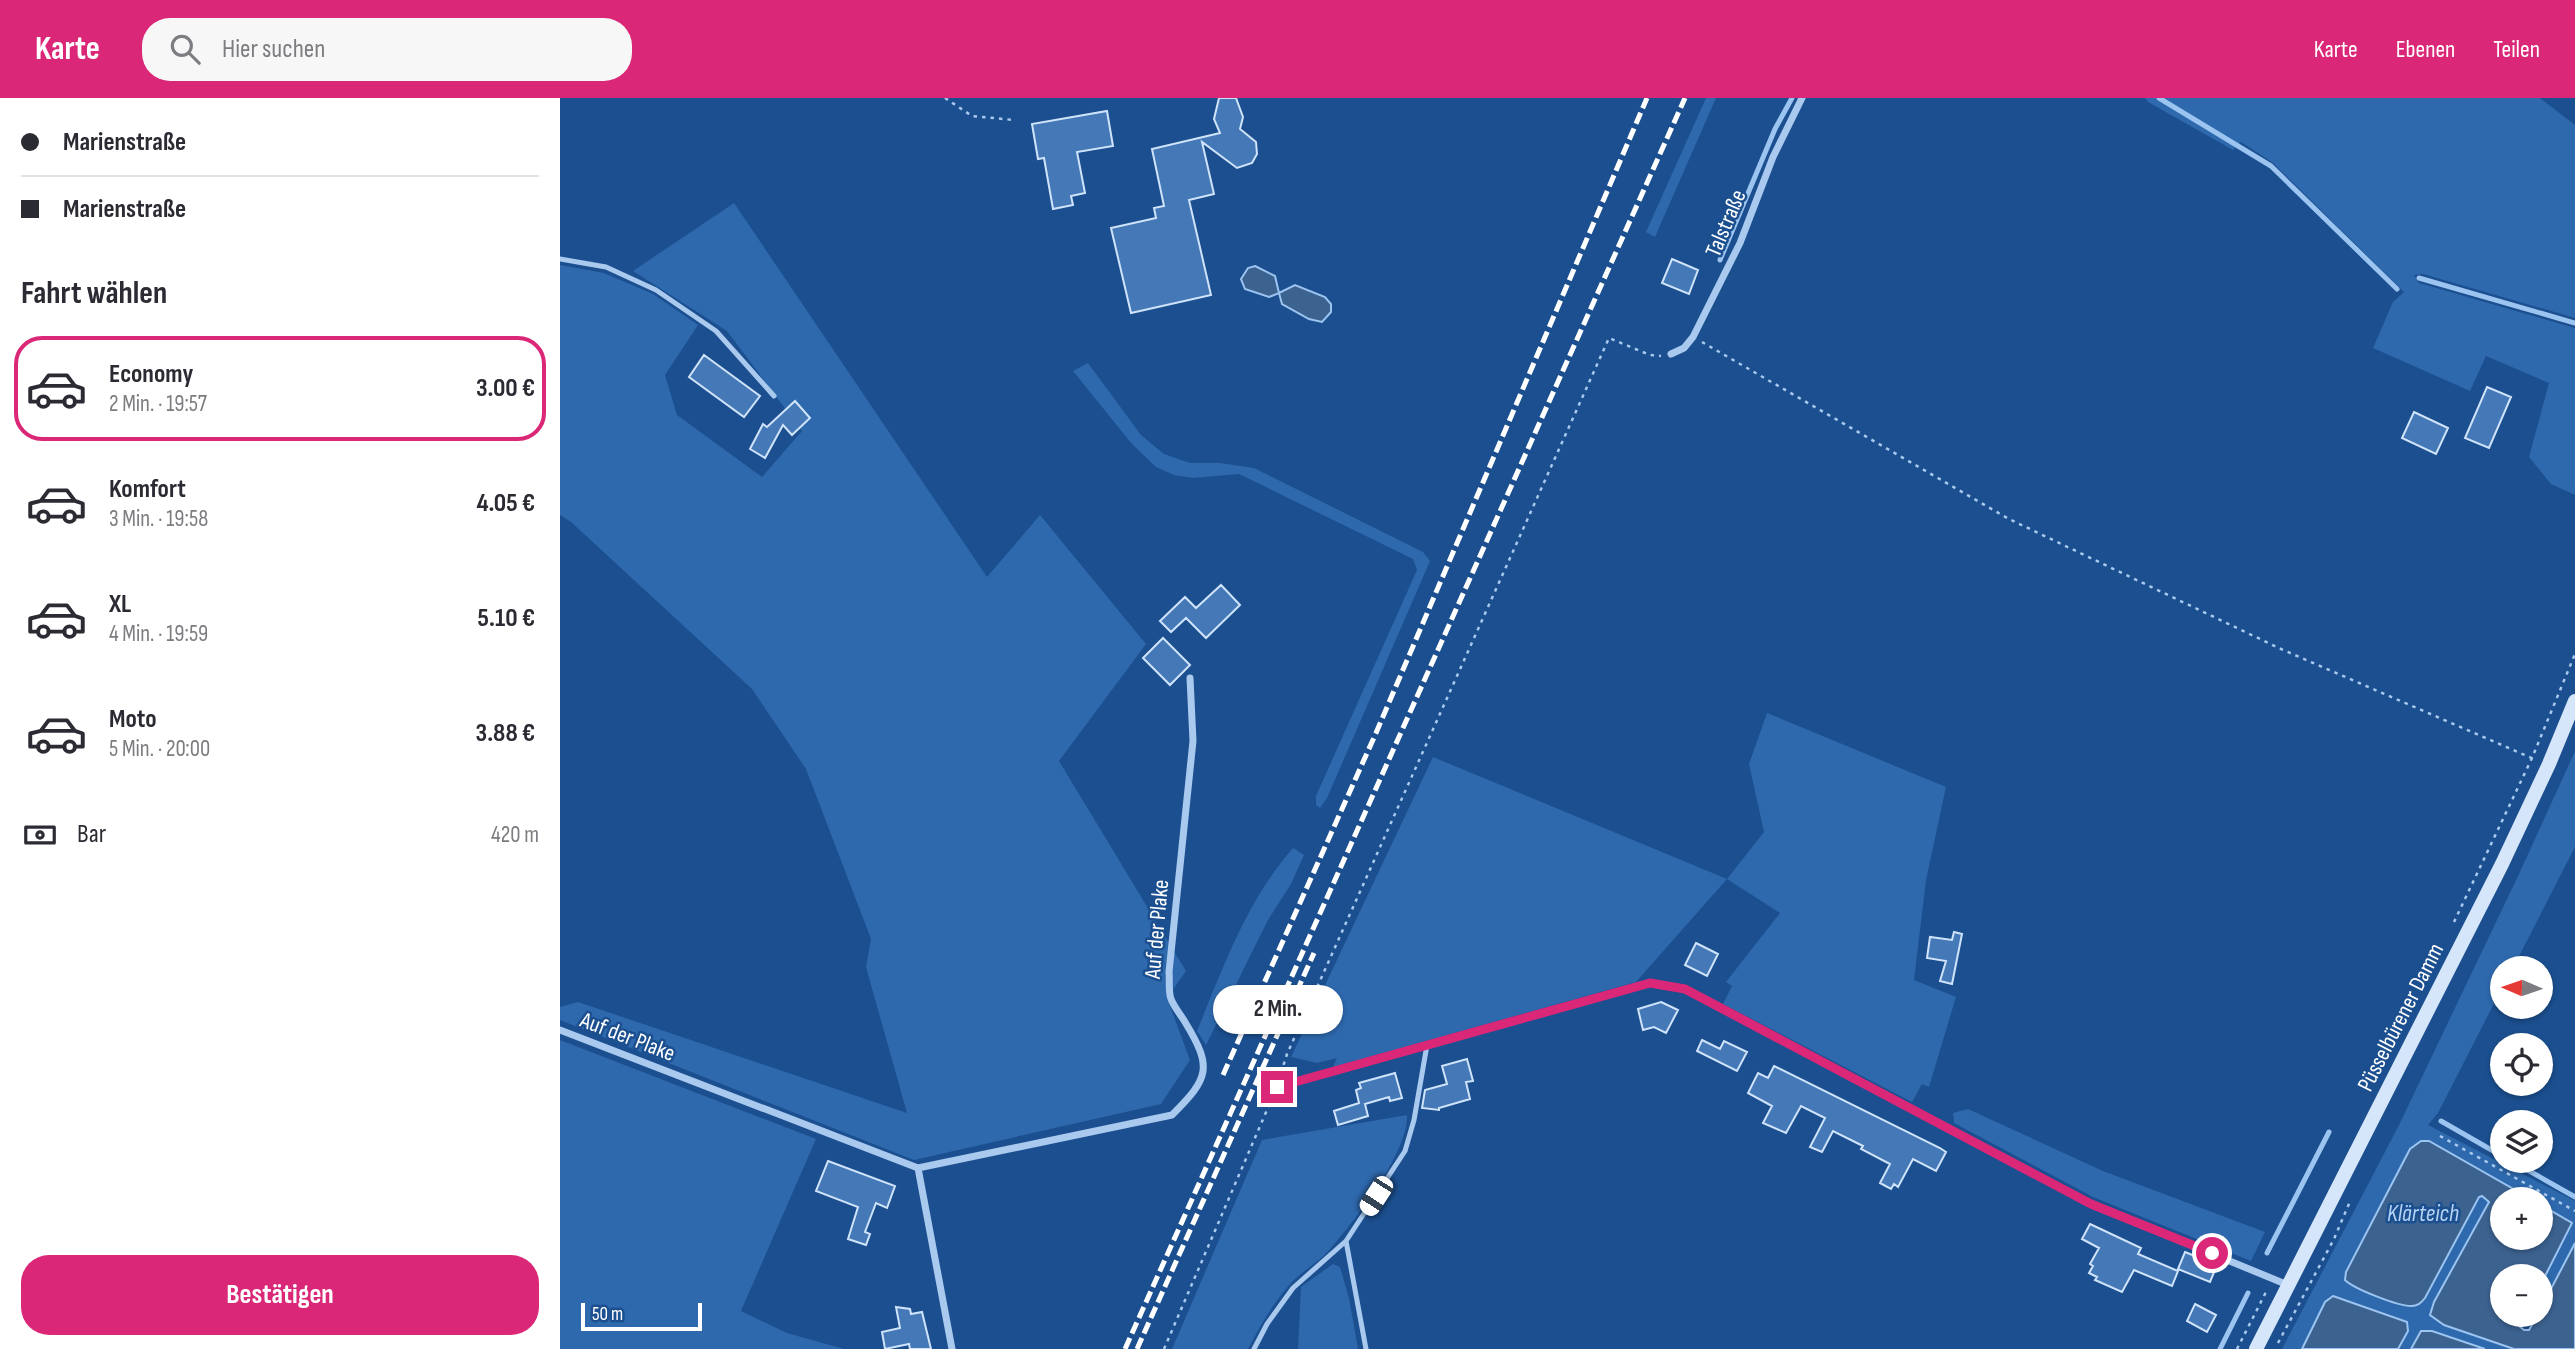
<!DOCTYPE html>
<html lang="de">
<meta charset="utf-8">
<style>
body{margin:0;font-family:"Sofia Sans Condensed",sans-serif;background:#f7f7f7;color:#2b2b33;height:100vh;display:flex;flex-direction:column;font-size:26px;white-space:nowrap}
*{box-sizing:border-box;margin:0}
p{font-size:23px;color:#7c7c81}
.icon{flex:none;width:38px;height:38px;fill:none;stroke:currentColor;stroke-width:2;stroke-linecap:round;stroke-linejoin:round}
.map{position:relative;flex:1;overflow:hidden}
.drawer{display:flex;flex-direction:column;background:#fff;width:560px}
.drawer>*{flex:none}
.top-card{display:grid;align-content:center;height:154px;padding:0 21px;background:#fff}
.needle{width:46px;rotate:272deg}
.fabs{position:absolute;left:1930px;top:858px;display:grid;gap:14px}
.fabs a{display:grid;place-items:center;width:63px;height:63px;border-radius:50%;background:#fff;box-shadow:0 2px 5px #0004;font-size:35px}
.scale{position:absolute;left:21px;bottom:18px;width:121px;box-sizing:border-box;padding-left:7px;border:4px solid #fff;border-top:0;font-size:19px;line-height:24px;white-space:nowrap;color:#fff;-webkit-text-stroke:5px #1b4f8f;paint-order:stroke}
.end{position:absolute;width:32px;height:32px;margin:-16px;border:9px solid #db2777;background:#fff;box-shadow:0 0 0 4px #fff}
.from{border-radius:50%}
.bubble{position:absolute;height:49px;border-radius:24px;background:#fff;box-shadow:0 2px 5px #0004;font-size:23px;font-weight:700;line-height:49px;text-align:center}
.car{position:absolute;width:21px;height:42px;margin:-21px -10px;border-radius:9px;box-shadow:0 0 5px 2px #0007;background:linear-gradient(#fff 24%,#345 0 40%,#fff 0 76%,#345 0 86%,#fff 0)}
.top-card b{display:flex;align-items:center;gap:24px;height:66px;font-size:26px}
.top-card b+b{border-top:2px solid #e1e1e2}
.top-card i{width:18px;height:18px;background:#2b2b33}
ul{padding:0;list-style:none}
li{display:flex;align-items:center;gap:21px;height:105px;margin:0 14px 10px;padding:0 7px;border:4px solid transparent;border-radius:28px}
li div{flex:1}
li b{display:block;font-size:26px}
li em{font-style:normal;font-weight:700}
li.current{border-color:#db2777}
li>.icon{width:63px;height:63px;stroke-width:1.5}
h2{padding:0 21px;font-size:32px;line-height:84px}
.pay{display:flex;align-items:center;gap:18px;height:77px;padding:0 21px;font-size:26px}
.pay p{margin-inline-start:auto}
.button{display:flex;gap:14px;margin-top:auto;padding:14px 21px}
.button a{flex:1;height:80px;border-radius:28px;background:#db2777;color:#fff;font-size:28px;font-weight:700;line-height:80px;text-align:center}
header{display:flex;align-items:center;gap:42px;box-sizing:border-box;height:98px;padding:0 35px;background:#db2777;color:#fff}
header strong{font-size:33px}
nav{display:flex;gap:38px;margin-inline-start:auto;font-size:24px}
.search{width:490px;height:63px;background:#f7f7f7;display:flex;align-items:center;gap:18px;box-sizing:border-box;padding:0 24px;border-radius:28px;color:#7c7c81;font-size:26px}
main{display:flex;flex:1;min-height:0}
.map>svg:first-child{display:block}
</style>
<header>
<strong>Karte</strong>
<div class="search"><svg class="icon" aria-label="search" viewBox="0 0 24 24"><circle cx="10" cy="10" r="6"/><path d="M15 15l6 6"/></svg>Hier suchen</div>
<nav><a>Karte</a><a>Ebenen</a><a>Teilen</a></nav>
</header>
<main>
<section class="drawer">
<div class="top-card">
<b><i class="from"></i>Marienstraße</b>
<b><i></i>Marienstraße</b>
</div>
<h2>Fahrt wählen</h2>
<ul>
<li class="current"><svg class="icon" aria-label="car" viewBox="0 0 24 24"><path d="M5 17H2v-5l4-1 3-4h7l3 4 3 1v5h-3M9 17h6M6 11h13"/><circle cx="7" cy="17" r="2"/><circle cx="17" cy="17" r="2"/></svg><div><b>Economy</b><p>2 Min. · 19:57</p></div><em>3.00 €</em></li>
<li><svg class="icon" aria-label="car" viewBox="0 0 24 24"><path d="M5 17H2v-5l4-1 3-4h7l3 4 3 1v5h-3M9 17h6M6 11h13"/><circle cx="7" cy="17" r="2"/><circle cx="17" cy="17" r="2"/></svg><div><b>Komfort</b><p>3 Min. · 19:58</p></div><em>4.05 €</em></li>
<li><svg class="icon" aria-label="car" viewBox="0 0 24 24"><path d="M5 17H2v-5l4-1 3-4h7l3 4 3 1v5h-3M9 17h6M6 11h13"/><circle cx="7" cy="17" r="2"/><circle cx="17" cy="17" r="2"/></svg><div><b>XL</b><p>4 Min. · 19:59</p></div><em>5.10 €</em></li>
<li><svg class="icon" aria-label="car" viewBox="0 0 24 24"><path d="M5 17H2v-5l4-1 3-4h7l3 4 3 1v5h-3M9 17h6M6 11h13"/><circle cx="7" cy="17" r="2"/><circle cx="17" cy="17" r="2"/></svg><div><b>Moto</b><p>5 Min. · 20:00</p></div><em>3.88 €</em></li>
</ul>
<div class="pay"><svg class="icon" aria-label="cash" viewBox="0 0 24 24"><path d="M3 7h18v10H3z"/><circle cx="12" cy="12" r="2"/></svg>Bar<p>420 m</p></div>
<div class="button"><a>Bestätigen</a></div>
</section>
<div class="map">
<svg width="2015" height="1251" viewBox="0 0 2015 1251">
<rect width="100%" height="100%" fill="#1b4f8f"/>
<path fill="#2e69ad" d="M1146,0H1156L1095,139L1086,134Z
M1585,0H1980L2015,27V220L1863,176L1854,177L1859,185L2015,230V397L1991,386L1969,359L1989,285L1926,258L1910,293L1813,250L1833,204L1844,194L1713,65L1681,44L1673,52L1588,4Z
M174,105L427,479L480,417L586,546L499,663L626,873L607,900L630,962L601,1006L354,1062L0,922V909L18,904L347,1015L306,869L311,841L246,671L192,591L11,424L0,417V167L44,175L93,196L138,227L105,277L117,317L202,379L242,333L167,233L73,173Z
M528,265L581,337L604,356L630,365H660L694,370L863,454L870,463L767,700L760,710L756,707V698L857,472L853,461L679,376L633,380L614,377L596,369L572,346L513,273Z
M1207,615L1386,689L1366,782L1354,882L1396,899L1369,989L1362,986L1352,1004L1163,906L1172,888L1166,884L1220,815L1167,781L1076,884L773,969L777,960L757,965L731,959L873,659L1167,781L1204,734L1189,666Z
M2015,653V749L1953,870H1942V890L1878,1015L1868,1027L2015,1103V1145L1981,1210V1186L2012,1125L1981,1107V1101H1971L1869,1043L1850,1051L1786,1174L1785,1182L1922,1098L1929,1103L1871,1210L1884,1227L1954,1251H1925L1866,1233H1861L1851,1251H1838L1848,1233L1765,1204L1742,1251H1722L1839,1027L1959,776Z
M733,750L744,757L731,786L708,822L646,947L637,933C663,870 687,802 733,750Z
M0,942L256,1041L181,1213L227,1235L284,1251H0Z
M1408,1011L1543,1073L1705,1134L1691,1163L1533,1099L1394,1025L1393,1015Z
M847,1017C849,1053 794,1124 770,1151C759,1164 744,1172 733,1183C714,1203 701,1227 688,1251H612L702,1042Z
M773,1166L780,1169L789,1200L798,1251H738L741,1189Z"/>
<path fill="#3c6290" stroke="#9cc4f0" stroke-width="2" d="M695,168L715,178L719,195L735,187L765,199L771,206V214L762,224L749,221L722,206L719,195L709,199L685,191L681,181L688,170Z
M1861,1043H1869L1971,1101H1942V1139H1981V1107L2012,1125L1981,1186V1178H1942V1216H1965L1959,1228L1964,1232H1969L1978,1216H1981V1210L2015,1145V1251H1954L1884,1227L1870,1217L1874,1204L1929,1104L1922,1098L1919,1099L1865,1200C1861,1205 1858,1208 1851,1208C1838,1208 1794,1191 1785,1182L1786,1174L1850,1051Z
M1773,1198L1847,1224L1848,1233L1838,1251H1742L1765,1204Z
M1861,1233H1872L1925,1251H1851Z"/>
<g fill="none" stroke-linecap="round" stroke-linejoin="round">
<path stroke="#9cc4f0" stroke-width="5" d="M1599,0L1711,68L1837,191
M1160,162L1215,31L1232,0
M1859,180L2015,225
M1881,1023L1942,1058
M1950,1062L2015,1099
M1707,1155L1769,1034
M1660,1251L1688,1195"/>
</g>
<path fill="#4478b7" stroke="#cfe3fa" stroke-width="2" d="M659,0H676L683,19L680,31L696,44L697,56L692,65L677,70L642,44L654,96L629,102L651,197L571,215L551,130L596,120L594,110L604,108L592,51L660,35L654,21Z
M547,13L553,48L517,54L525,95L511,98L513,107L493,111L484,60L478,61L472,26Z
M1112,161L1138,172L1129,196L1102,185Z
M144,257L200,298L184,319L129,279Z
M1927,289L1951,299L1929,350L1905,340Z
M235,303L250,320L232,337L223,327L205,360L190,351L203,326L207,329Z
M1854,314L1888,330L1876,356L1842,340Z
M661,487L680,507L646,540L626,520L611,534L600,523L625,499L636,510Z
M603,540L630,567L610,587L583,560Z
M1394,834L1402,836L1392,886L1380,883L1386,863L1367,860L1370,839L1392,842Z
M1136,845L1158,856L1147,878L1125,867Z
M1101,904L1118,912L1106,935L1094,929L1083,932L1078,911Z
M1142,942L1160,951L1164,943L1187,954L1177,973L1137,953Z
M907,961L913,983L906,984L910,1001L879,1010V1012L862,1010L865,992L887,986L882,968Z
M1214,968L1380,1050L1386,1054L1376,1073L1353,1061L1338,1089L1334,1086L1331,1091L1320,1085L1330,1066L1301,1051L1303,1048L1273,1033L1262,1054L1250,1049L1265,1020L1241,1008L1226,1035L1203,1025L1212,1008L1188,995L1198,975L1208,980Z
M835,975L842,1000L830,1003L829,999L805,1006L808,1018L778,1027L774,1013L799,1005L796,992L801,990L799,985Z
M268,1063L335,1088L327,1110L316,1105L305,1134L310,1136L306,1147L288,1141L298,1109L256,1093Z
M1530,1126L1581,1150L1578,1156L1618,1173L1612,1188L1574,1172L1562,1194L1535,1182L1537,1179L1529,1175L1533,1168L1530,1166L1539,1150L1522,1141Z
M1625,1154L1657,1167L1650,1184L1618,1171Z
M1635,1206L1656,1217L1647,1234L1627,1223Z
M336,1209L350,1211L351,1216L362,1214L371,1251H350L349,1246L325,1251L322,1234L340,1230Z"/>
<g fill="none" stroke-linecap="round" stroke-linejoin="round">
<path stroke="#a9c9ee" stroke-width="2.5" stroke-dasharray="3.5 5" stroke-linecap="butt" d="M385,0L412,18L454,22
M1142,244L1449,421L1721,551L1974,661
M1894,824L1972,660L2015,556
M721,975L727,956L1049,240L1090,257L1101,258
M1880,1038L2015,1113
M1718,1245L1774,1141L1791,1101
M604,1251L713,998
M1677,1251L1707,1192"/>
<path stroke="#a9c9ee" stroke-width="5" d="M0,161L46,169L96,192L156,233L214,298
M786,1143L806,1251
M694,1251L707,1226L733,1190L786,1143L845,1053L854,1022L867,947"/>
<path stroke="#a9c9ee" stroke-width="7" d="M1111,256L1124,250L1133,239L1180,145L1213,59L1242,0
M0,932L358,1070L612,1017C649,980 653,970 625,924C621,917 614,909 611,901C608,893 610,882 609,874L633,643L630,580
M717,989L1090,885L1125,891L1531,1106L1728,1187
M358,1070L392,1251"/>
<path stroke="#d6e6fa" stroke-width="14" d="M1696,1251L1942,766L1989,666L2015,603"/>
<path stroke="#fff" stroke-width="5" stroke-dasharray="12 5" stroke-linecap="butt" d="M663,977L816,635L1087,0
M565,1251L1125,0
M577,1251L754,855"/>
</g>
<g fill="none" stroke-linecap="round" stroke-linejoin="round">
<path stroke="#db2777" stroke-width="9" d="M717,989L1090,885L1125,891L1531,1106L1652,1155"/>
</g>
<g text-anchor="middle" stroke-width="5" stroke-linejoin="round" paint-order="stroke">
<g font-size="23" fill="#fff" stroke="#1b4f8f">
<text transform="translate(1165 125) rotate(-67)" y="8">Talstraße</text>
<text transform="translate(596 831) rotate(-85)" y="8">Auf der Plake</text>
<text transform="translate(1840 919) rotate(-63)" y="8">Püsselbürener Damm</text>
<text transform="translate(68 938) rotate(21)" y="8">Auf der Plake</text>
</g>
<g font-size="24" font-style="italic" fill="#b5d3f5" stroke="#1b4f8f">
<text x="1863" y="1123">Klärteich</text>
</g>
</g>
</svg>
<div class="fabs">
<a><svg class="needle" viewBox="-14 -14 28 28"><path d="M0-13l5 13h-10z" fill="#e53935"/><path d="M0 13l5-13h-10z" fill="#7c7c81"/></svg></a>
<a><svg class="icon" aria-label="locate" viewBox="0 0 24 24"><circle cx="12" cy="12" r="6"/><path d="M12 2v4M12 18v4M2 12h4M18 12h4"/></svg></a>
<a><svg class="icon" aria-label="layers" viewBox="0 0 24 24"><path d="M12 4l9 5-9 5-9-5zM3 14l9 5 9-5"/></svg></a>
<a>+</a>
<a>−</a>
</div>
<div class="scale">50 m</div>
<i class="end from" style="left:1652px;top:1155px"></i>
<i class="end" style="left:717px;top:989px"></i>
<div class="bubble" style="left:653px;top:887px;width:130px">2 Min.</div>
<i class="car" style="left:816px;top:1098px;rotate:213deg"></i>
</div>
</main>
